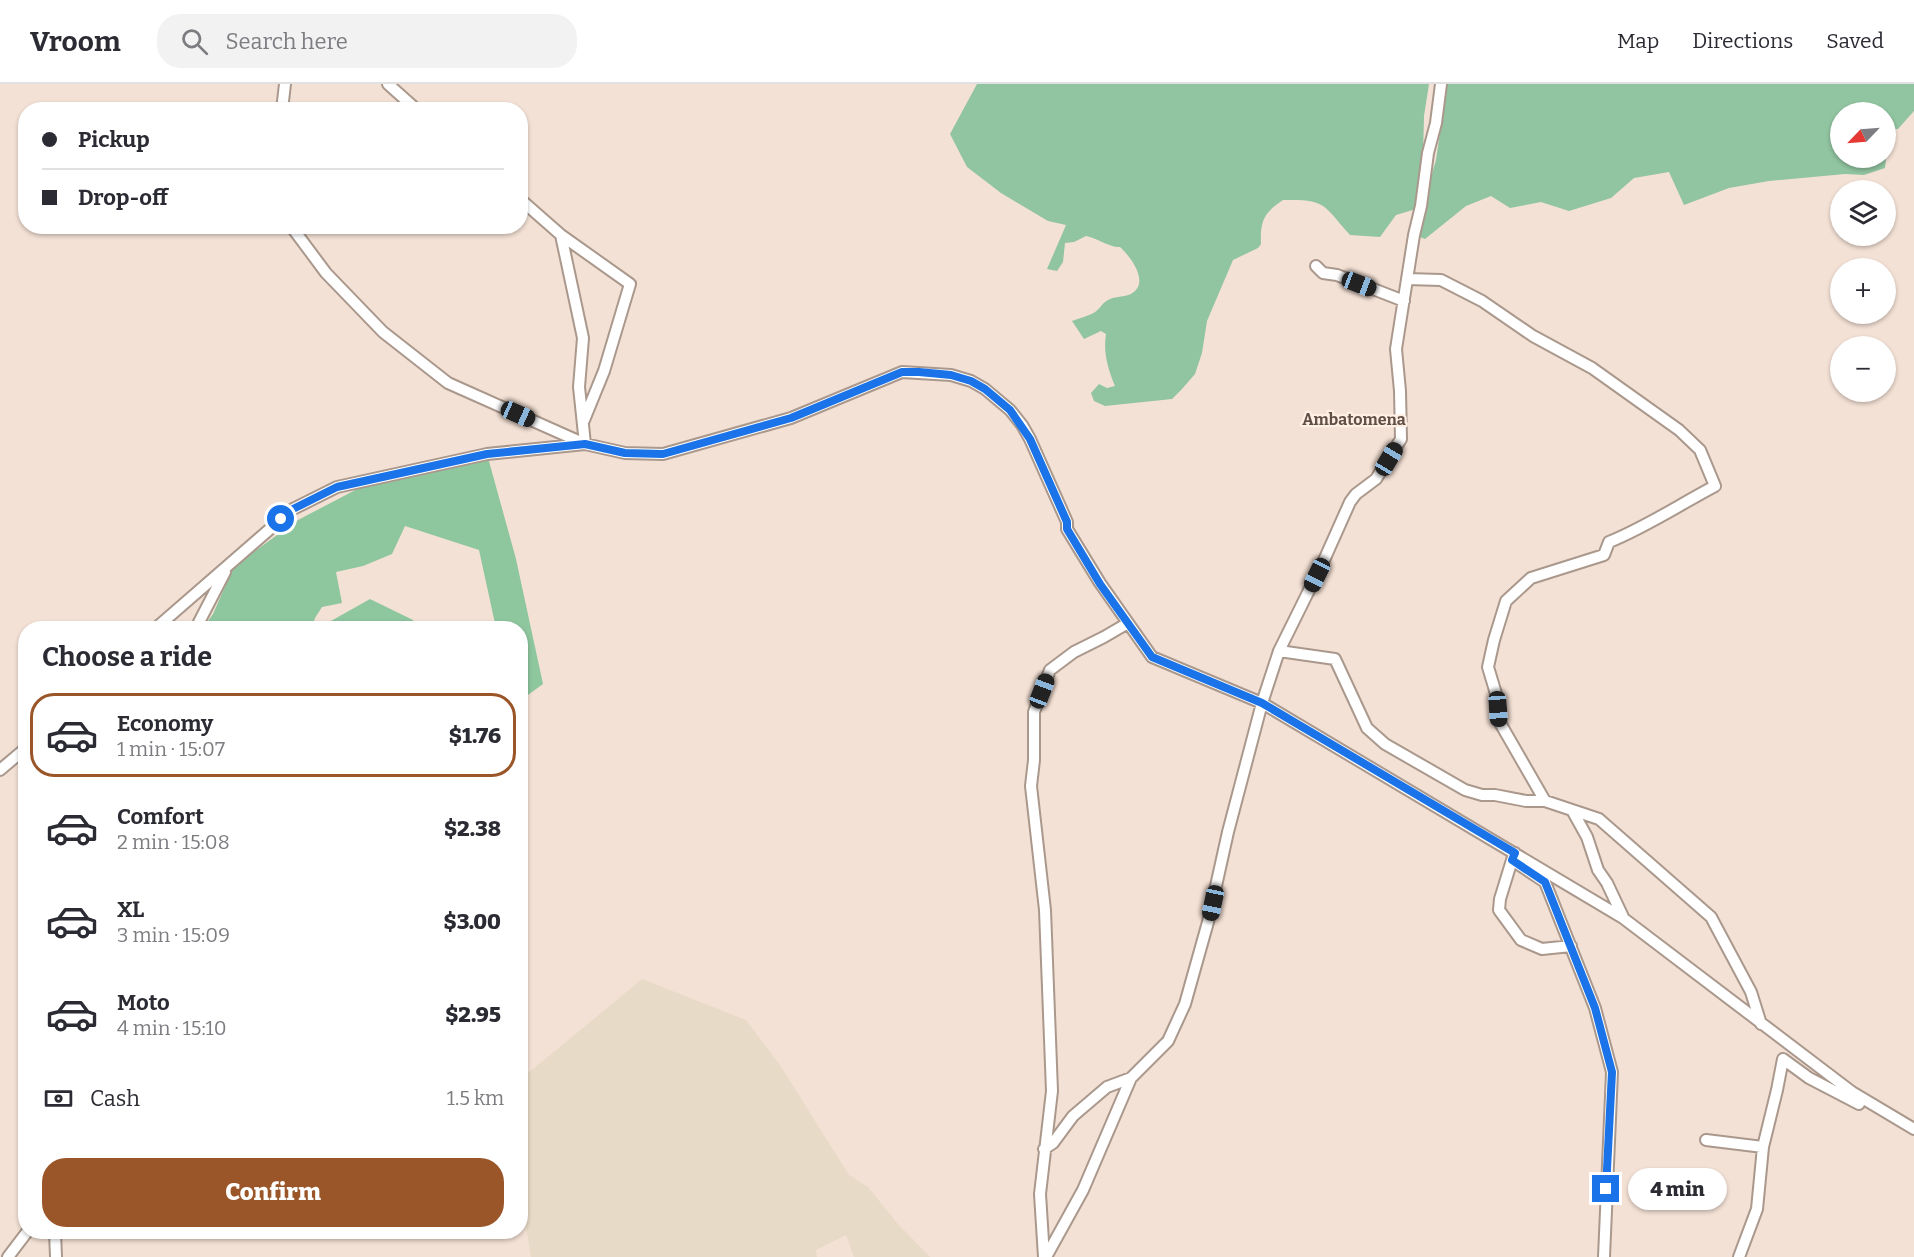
<!DOCTYPE html>
<meta charset="utf-8">
<style>
body{margin:0;font-family:Bitter,serif;background:#f2f2f3;color:#2b2b33;height:100vh;display:flex;flex-direction:column;font-size:22px;white-space:nowrap}
*{box-sizing:border-box;margin:0}
p{font-size:20px;color:#7c7c81}
.icon{flex:none;width:33px;height:33px;fill:none;stroke:currentColor;stroke-width:2;stroke-linecap:round;stroke-linejoin:round}
.map{position:relative;flex:1;overflow:hidden}
.details{position:absolute;left:18px;top:537px;width:510px;height:618px;display:flex;flex-direction:column;background:#fff;border-radius:24px;box-shadow:0 2px 4px #0004}
.details>*{flex:none}
.guide{position:absolute;left:18px;top:18px;width:510px;height:132px;border-radius:24px;box-shadow:0 2px 4px #0004;display:grid;align-content:center;height:132px;padding:0 24px;background:#fff}
.needle{width:39px;rotate:245deg}
.fabs{position:absolute;left:1830px;top:18px;display:grid;gap:12px}
.fabs a{display:grid;place-items:center;width:66px;height:66px;border-radius:50%;background:#fff;box-shadow:0 2px 4px #0004;font-size:30px}
.end{position:absolute;width:27px;height:27px;margin:-14px;border:8px solid #1a73e8;background:#fff;box-shadow:0 0 0 3px #fff}
.from{border-radius:50%}
.bubble{position:absolute;height:42px;border-radius:21px;background:#fff;box-shadow:0 2px 4px #0004;font-size:20px;font-weight:800;line-height:42px;text-align:center}
.car{position:absolute;width:18px;height:36px;margin:-18px -9px;border-radius:8px;box-shadow:0 0 4px 2px #0007;background:linear-gradient(#222 24%,#8ab4d8 0 40%,#222 0 76%,#8ab4d8 0 86%,#222 0)}
.guide b{display:flex;align-items:center;gap:21px;height:57px;font-size:22px}
.guide b+b{border-top:2px solid #e1e1e2}
.guide i{width:15px;height:15px;background:#2b2b33}
ul{padding:0;list-style:none}
li{display:flex;align-items:center;gap:18px;height:84px;margin:0 12px 9px;padding:0 12px;border:3px solid transparent;border-radius:24px}
li div{flex:1}
li b{display:block;font-size:22px}
li em{font-style:normal;font-weight:800}
li.active{border-color:#9a5628}
li>.icon{width:54px;height:54px;stroke-width:1.5}
h2{padding:0 24px;font-size:27px;line-height:72px}
.pay{display:flex;align-items:center;gap:15px;height:66px;padding:0 24px;font-size:22px}
.pay p{margin-inline-start:auto}
.button{display:flex;gap:12px;margin-top:auto;padding:12px 24px}
.button a{flex:1;height:69px;border-radius:24px;background:#9a5628;color:#fff;font-size:24px;font-weight:800;line-height:69px;text-align:center}
header{display:flex;align-items:center;gap:36px;box-sizing:border-box;height:84px;padding:0 30px;background:#fff;border-bottom:2px solid #e1e1e2}
header strong{font-size:28px}
nav{display:flex;gap:33px;margin-inline-start:auto;font-size:21px}
.search{width:420px;height:54px;background:#f2f2f3;display:flex;align-items:center;gap:15px;box-sizing:border-box;padding:0 21px;border-radius:24px;color:#7c7c81;font-size:22px}
.map>svg:first-child{display:block}
</style>
<header>
<strong>Vroom</strong>
<div class="search"><svg class="icon" aria-label="search" viewBox="0 0 24 24"><circle cx="10" cy="10" r="6"/><path d="M15 15l6 6"/></svg>Search here</div>
<nav><a>Map</a><a>Directions</a><a>Saved</a></nav>
</header>
<div class="map">
<svg width="1914" height="1173" viewBox="0 0 1914 1173">
<rect width="100%" height="100%" fill="#f4e1d5"/>
<path fill="#e7dac6" d="M642,895L746,936L780,981L849,1091L868,1103L898,1140L930,1173H854L846,1151L816,1166L817,1173H531L521,1112V995Z"/>
<path fill="#91c4a0" fill-rule="evenodd" d="M977,0H1429L1424,32L1423,74L1416,125L1396,131L1380,153L1350,151C1323,121 1327,115 1283,116C1264,129 1260,136 1261,160L1258,164L1233,176L1207,237L1202,269L1195,290L1182,305L1172,315L1105,322L1094,317L1091,309L1099,300L1107,304L1115,302C1108,285 1103,269 1106,250L1101,247L1084,255L1072,237C1079,234 1089,232 1095,228C1100,225 1102,219 1108,216C1115,212 1124,213 1131,210C1151,199 1130,172 1120,163C1110,164 1097,154 1086,152L1074,158L1065,159L1063,178L1057,187L1047,185L1066,141L1048,137L1001,109L967,83L950,50Z
M1447,0H1914V27L1898,45H1889L1885,84L1864,91L1845,90L1769,97L1729,104L1684,121L1669,88L1634,94L1611,114L1569,127L1541,118L1510,124L1491,112L1466,122L1425,155L1414,151L1436,76ZM1840,28H1886V74H1840Z"/>
<path fill="#8ec69e" d="M487,370L516,475L543,600L521,616L520,544H496L479,466L405,442L392,470L363,482L336,488L342,519L322,523L315,534L312,544H203L213,530L234,482L298,436L363,402Z
M370,515L413,536L414,544H321L322,542Z"/>
<g fill="none" stroke-linecap="round" stroke-linejoin="round">
<defs>
<path id="minor" d="M388,0L417,26
M282,26L285,0
M520,115L561,151L630,200L604,287L584,336
M291,142L326,189L383,248L448,299L585,360L625,369L663,370L791,334L902,288L951,291L971,297L985,305L1010,326L1022,341L1030,355L1067,438V445L1100,499L1152,573L1262,619L1623,834L1852,1008L1914,1045
M1316,182L1323,189L1337,191L1404,217
M1407,195L1441,196L1482,217L1533,252L1592,284L1679,346L1700,366L1715,402C1679,421 1646,443 1609,458L1604,471L1531,494L1506,517L1494,556L1488,583L1497,613L1499,637L1545,717
M156,544L293,425L337,403L487,370L585,360L579,303L583,254L561,151
M196,544L225,488
M1279,567L1335,575L1367,644L1385,660L1465,706L1482,711H1495L1526,717H1545L1599,735L1711,833L1751,908L1761,940
M0,686L26,664
M1572,726L1587,753L1598,786L1607,799L1623,833
M1515,769L1512,776L1545,798L1595,924L1612,988L1604,1173
M1512,776L1500,815L1499,826L1521,856L1542,865L1571,862
M1706,1056L1763,1063
M1044,1065L1053,1059L1073,1032L1107,1003L1131,994
M55,1148L56,1173
M8,1173L27,1148
M1044,1173L1040,1110L1052,1007L1045,826L1031,702L1034,676V628L1050,586L1074,568L1104,553L1128,539
M1046,1173L1083,1106L1131,994L1168,957L1185,920L1208,838L1228,748L1262,619L1279,567L1325,474L1350,418L1356,410L1376,395L1401,355L1400,307L1396,265L1414,151L1421,122L1428,69L1436,39L1441,0
M1739,1173L1757,1125L1763,1063L1777,1006L1783,975L1809,994L1859,1020"/>
</defs>
<use href="#minor" stroke="#aa988c" stroke-width="14"/>
<use href="#minor" stroke="#fff" stroke-width="10"/>
</g>
<g fill="none" stroke-linecap="round" stroke-linejoin="round">
<path stroke="#1a73e8" stroke-width="8" d="M281,435L293,425L337,403L487,370L585,360L625,369L663,370L791,334L902,288H919L951,291L971,297L985,305L1010,326L1030,355L1067,438V445L1100,500L1152,573L1262,619L1515,769L1512,776L1545,798L1595,924L1612,988L1606,1105"/>
</g>
<g text-anchor="middle" stroke-width="4.5" stroke-linejoin="round" paint-order="stroke">
<g font-size="16" font-weight="bold" fill="#5f5045" stroke="#ffefe5">
<text x="1354" y="341">Ambatomena</text>
</g>
</g>
</svg>
<div class="fabs">
<a><svg class="needle" viewBox="-14 -14 28 28"><path d="M0-13l5 13h-10z" fill="#e53935"/><path d="M0 13l5-13h-10z" fill="#7c7c81"/></svg></a>
<a><svg class="icon" aria-label="layers" viewBox="0 0 24 24"><path d="M12 4l9 5-9 5-9-5zM3 14l9 5 9-5"/></svg></a>
<a>+</a>
<a>−</a>
</div>
<i class="end from" style="left:281px;top:435px"></i>
<i class="end" style="left:1606px;top:1105px"></i>
<div class="bubble" style="left:1628px;top:1084px;width:99px">4 min</div>
<i class="car" style="left:1359px;top:200px;rotate:111deg"></i>
<i class="car" style="left:518px;top:330px;rotate:114deg"></i>
<i class="car" style="left:1389px;top:375px;rotate:31deg"></i>
<i class="car" style="left:1317px;top:491px;rotate:206deg"></i>
<i class="car" style="left:1042px;top:607px;rotate:21deg"></i>
<i class="car" style="left:1498px;top:625px;rotate:176deg"></i>
<i class="car" style="left:1213px;top:819px;rotate:192deg"></i>
<div class="guide">
<b><i class="from"></i>Pickup</b>
<b><i></i>Drop-off</b>
</div>
<section class="details">
<h2>Choose a ride</h2>
<ul>
<li class="active"><svg class="icon" aria-label="car" viewBox="0 0 24 24"><path d="M5 17H2v-5l4-1 3-4h7l3 4 3 1v5h-3M9 17h6M6 11h13"/><circle cx="7" cy="17" r="2"/><circle cx="17" cy="17" r="2"/></svg><div><b>Economy</b><p>1 min · 15:07</p></div><em>$1.76</em></li>
<li><svg class="icon" aria-label="car" viewBox="0 0 24 24"><path d="M5 17H2v-5l4-1 3-4h7l3 4 3 1v5h-3M9 17h6M6 11h13"/><circle cx="7" cy="17" r="2"/><circle cx="17" cy="17" r="2"/></svg><div><b>Comfort</b><p>2 min · 15:08</p></div><em>$2.38</em></li>
<li><svg class="icon" aria-label="car" viewBox="0 0 24 24"><path d="M5 17H2v-5l4-1 3-4h7l3 4 3 1v5h-3M9 17h6M6 11h13"/><circle cx="7" cy="17" r="2"/><circle cx="17" cy="17" r="2"/></svg><div><b>XL</b><p>3 min · 15:09</p></div><em>$3.00</em></li>
<li><svg class="icon" aria-label="car" viewBox="0 0 24 24"><path d="M5 17H2v-5l4-1 3-4h7l3 4 3 1v5h-3M9 17h6M6 11h13"/><circle cx="7" cy="17" r="2"/><circle cx="17" cy="17" r="2"/></svg><div><b>Moto</b><p>4 min · 15:10</p></div><em>$2.95</em></li>
</ul>
<div class="pay"><svg class="icon" aria-label="cash" viewBox="0 0 24 24"><path d="M3 7h18v10H3z"/><circle cx="12" cy="12" r="2"/></svg>Cash<p>1.5 km</p></div>
<div class="button"><a>Confirm</a></div>
</section>
</div>
